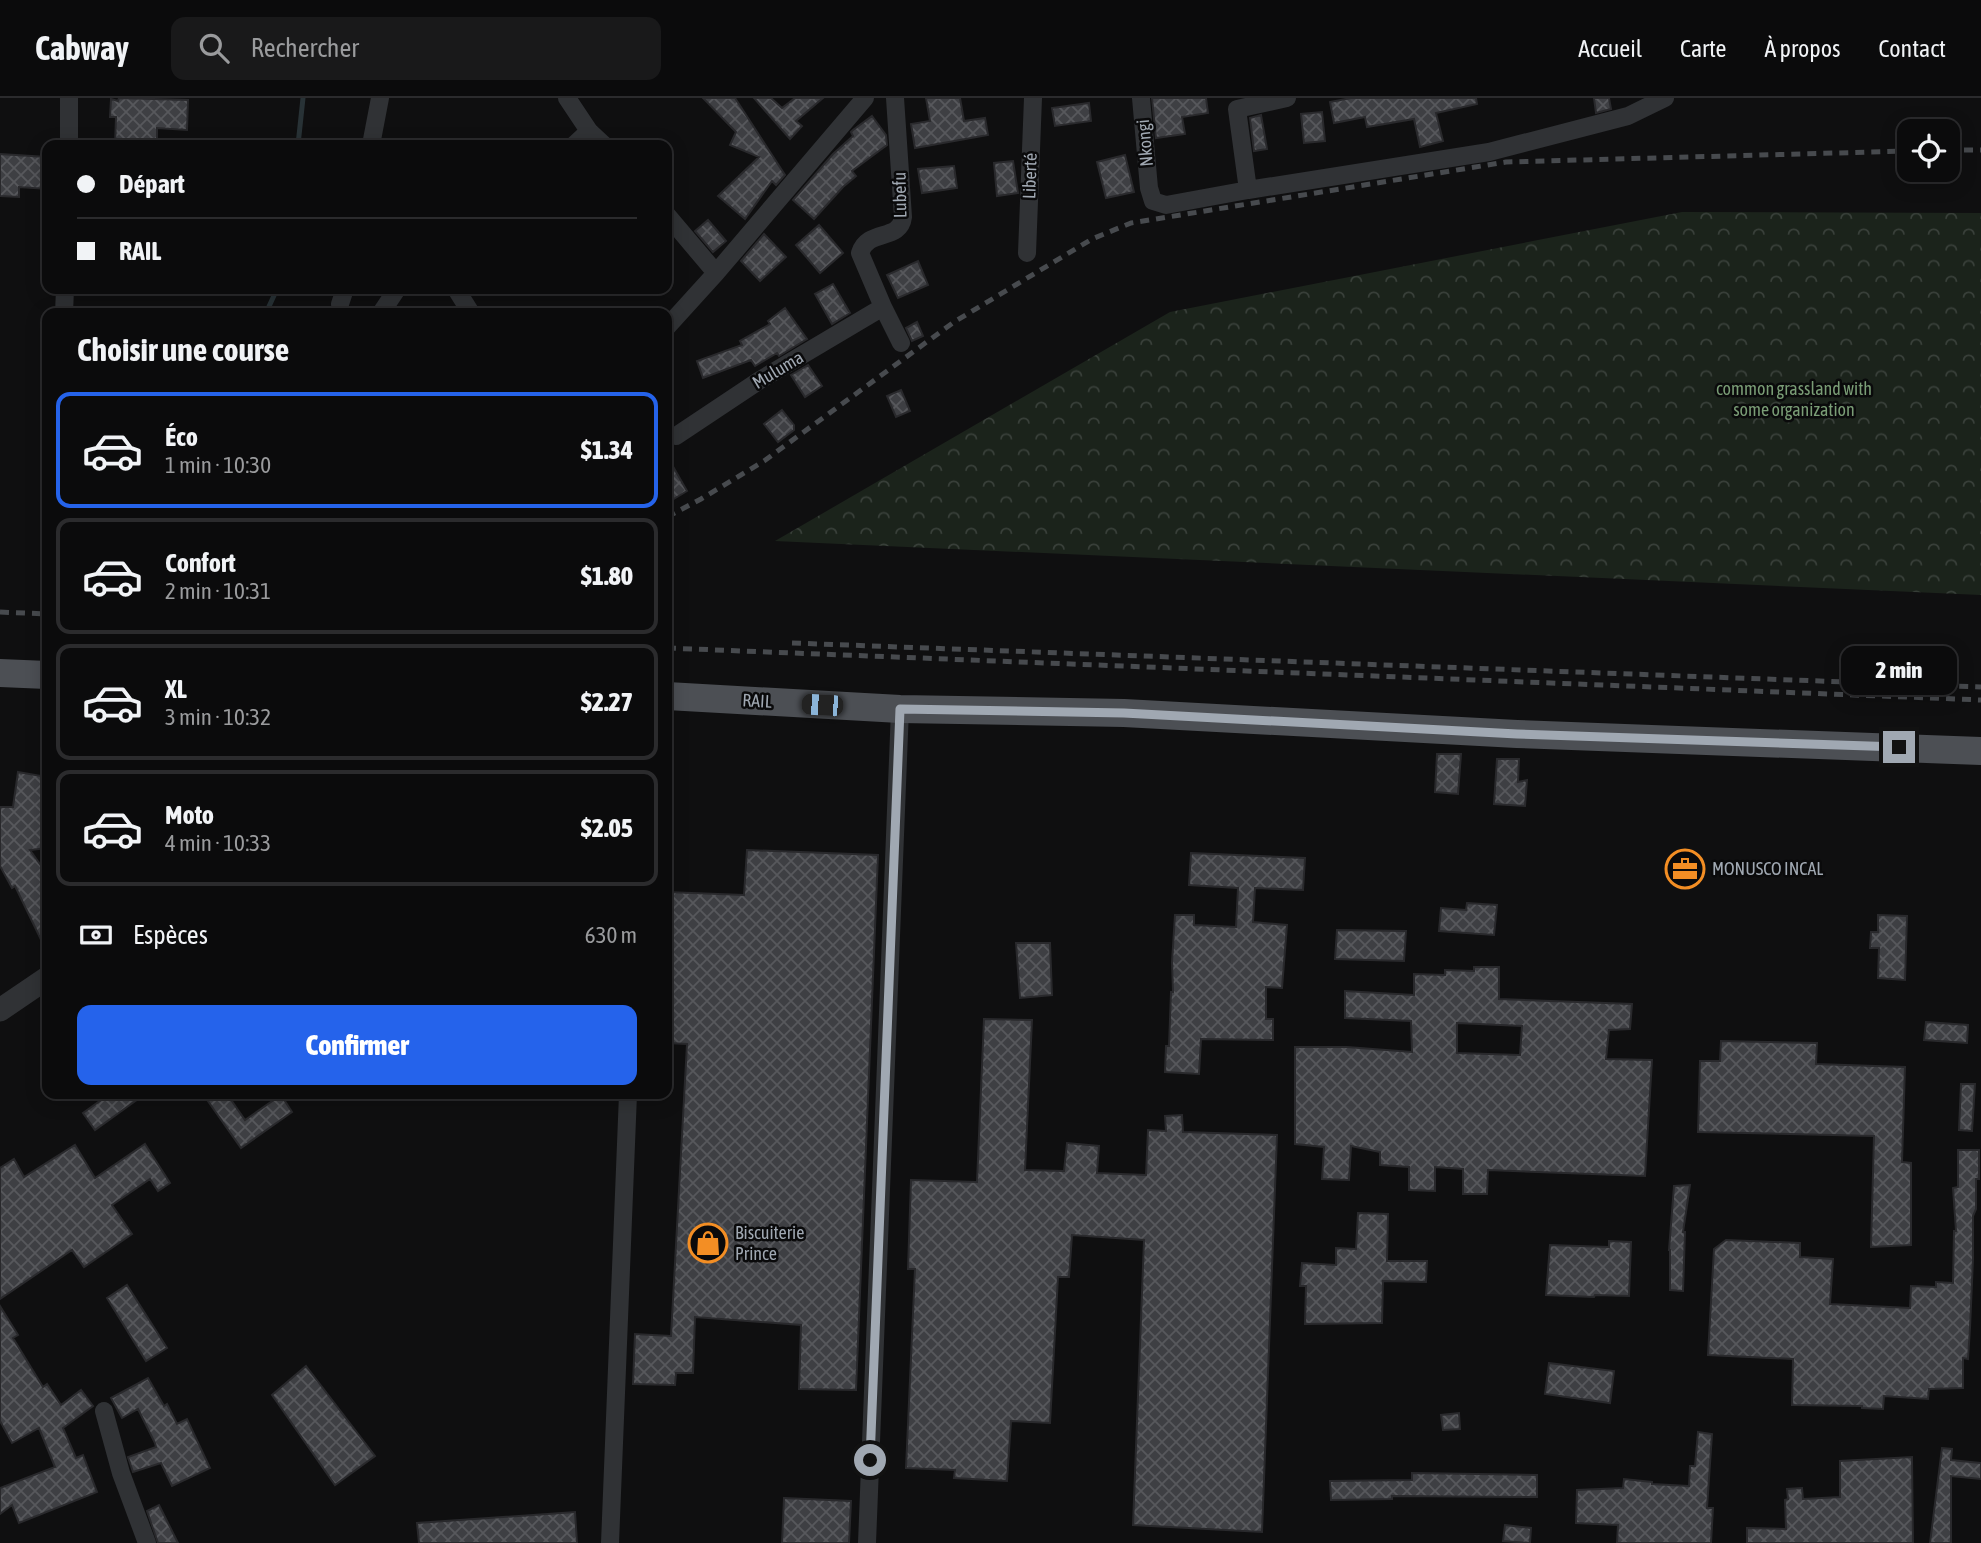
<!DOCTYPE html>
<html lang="fr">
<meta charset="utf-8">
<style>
body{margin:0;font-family:"Asap Condensed",sans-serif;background:#19191a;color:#f1f3f6;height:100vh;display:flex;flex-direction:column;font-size:26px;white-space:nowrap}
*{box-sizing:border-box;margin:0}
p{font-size:23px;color:#9a9b9d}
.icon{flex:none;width:38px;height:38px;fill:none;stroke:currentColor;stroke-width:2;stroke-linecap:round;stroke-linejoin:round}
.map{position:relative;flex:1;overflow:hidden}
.side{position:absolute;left:42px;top:210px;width:630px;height:791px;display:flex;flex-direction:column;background:#0b0b0c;border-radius:14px;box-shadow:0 4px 18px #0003,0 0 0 2px #2b2b2d}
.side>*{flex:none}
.guide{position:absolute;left:42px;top:42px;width:630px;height:154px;border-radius:14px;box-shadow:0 4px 18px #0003,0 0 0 2px #2b2b2d;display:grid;align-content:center;height:154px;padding:0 35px;background:#0b0b0c}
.fabs{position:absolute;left:1897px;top:21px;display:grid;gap:14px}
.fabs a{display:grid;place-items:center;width:63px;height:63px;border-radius:14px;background:#0b0b0c;box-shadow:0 4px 18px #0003,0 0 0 2px #2b2b2d;font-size:35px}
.end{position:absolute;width:32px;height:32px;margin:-16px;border:9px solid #a0a8b2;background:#111;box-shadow:0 0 0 4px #111}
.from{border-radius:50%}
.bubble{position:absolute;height:49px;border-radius:14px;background:#0b0b0c;box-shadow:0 4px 18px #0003,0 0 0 2px #2b2b2d;font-size:23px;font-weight:800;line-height:49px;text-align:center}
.car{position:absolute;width:21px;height:42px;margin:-21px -10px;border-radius:9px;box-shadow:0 0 5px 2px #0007;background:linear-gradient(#222 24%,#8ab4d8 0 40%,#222 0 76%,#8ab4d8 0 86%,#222 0)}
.guide b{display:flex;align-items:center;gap:24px;height:66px;font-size:26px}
.guide b+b{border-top:2px solid #2b2b2d}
.guide i{width:18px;height:18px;background:#f1f3f6}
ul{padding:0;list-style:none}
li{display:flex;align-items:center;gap:21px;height:116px;margin:0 14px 10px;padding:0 21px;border:4px solid #2b2b2d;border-radius:14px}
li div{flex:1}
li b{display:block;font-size:26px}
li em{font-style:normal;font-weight:800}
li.selected{border-color:#2563eb}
li>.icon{width:63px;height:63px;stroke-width:1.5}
h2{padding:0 35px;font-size:32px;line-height:84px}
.pay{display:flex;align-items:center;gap:18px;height:77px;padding:0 35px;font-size:26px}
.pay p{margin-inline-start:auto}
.action{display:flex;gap:14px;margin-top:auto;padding:14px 35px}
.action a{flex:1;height:80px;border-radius:14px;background:#2563eb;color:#fff;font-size:28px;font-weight:800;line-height:80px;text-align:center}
header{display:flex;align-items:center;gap:42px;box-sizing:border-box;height:98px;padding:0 35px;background:#0b0b0c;border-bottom:2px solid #2b2b2d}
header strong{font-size:33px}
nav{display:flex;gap:38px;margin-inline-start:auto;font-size:24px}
.search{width:490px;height:63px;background:#19191a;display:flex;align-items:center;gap:18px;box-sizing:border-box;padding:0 24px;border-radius:14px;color:#9a9b9d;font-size:26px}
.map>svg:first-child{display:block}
</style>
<header>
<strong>Cabway</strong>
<div class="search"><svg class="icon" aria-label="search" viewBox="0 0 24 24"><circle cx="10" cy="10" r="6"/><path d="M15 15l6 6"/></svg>Rechercher</div>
<nav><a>Accueil</a><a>Carte</a><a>À propos</a><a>Contact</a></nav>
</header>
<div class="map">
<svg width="1981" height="1445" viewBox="0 0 1981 1445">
<defs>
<pattern id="forest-crowns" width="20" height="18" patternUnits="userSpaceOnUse" patternTransform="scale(1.75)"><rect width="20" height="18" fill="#1b231b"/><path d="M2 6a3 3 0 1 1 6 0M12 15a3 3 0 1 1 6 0" fill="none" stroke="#39403a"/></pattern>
<pattern id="building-cross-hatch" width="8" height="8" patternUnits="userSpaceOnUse" patternTransform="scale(1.75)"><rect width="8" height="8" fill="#3e3f43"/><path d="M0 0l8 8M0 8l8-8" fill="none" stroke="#57585c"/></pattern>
</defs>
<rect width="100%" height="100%" fill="#0f0f10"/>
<path fill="url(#forest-crowns)" d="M1682,114L1981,115V497L775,443L1170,214Z"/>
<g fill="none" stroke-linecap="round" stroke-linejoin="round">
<path stroke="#283236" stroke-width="5" d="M298,47L303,0
M266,215L277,191"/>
</g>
<path fill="url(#building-cross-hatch)" stroke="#29292c" stroke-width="2" fill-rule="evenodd" d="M119,0L188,2L187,32L157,30V47H115L116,19H110L111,1L118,3Z
M703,0H735L785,77L776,87L772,83L745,121L718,98L759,59L730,47L736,34Z
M754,0H771L782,10L795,0H823L796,23L802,28L790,41Z
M926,0H960L964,23L985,20L988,37L915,50L911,26L930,23Z
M1152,0H1206L1208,15L1182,19L1185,36L1156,40Z
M1351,0H1476L1477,6L1436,15L1443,43L1420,49L1414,21L1367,29L1365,19L1334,25L1330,4Z
M1594,0H1609L1611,11L1596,15Z
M1089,5L1091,23L1055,28L1052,10Z
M1322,14L1325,43L1304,45L1301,16Z
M1261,17L1267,51L1254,53L1250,20Z
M872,18L886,37L887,47L852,73L856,78L843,89L814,121L793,102L833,56L853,38L851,34L853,32Z
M0,56L47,59V91L19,89V99L0,98Z
M1125,57L1134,94L1106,100L1097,64Z
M1013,63L1018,95L997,98L994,65Z
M954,68L957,90L922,95L918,71Z
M708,122L726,143L713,154L695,133Z
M819,127L843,155L820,175L796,147Z
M764,136L786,159L760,183L741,163Z
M918,163L928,187L898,200L887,177Z
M833,186L850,215L832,226L815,196Z
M785,210L807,241L779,258L777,255L755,268L751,262L703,280L697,263L742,247L740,243L770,226L768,223Z
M917,224L923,238L912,243L906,230Z
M808,267L822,288L805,299L791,277Z
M901,292L910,313L896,319L887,298Z
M782,312L794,327V332L778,344L764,326Z
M667,358L687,393L667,405Z
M1437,656H1461L1458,696L1435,694Z
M1497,661H1519L1518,684L1527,682L1525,708L1494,706Z
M18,674L47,679L45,706H47V750L30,752L47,776V854L15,788L12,790L0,768V709H13Z
M747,752L878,757L856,1292L799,1291L801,1227L695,1219L693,1275H676L675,1287L633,1286L635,1236L671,1238L687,946L667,945V794L744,797Z
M1191,755L1305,760L1303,792L1255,790L1253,824L1287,827L1282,890L1266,889V921H1273V942L1201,941L1199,976L1165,974L1166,948H1169L1171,894H1173L1172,864L1175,817H1194V827L1236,829L1238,790L1189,787Z
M1467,805L1497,807L1494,837L1439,833L1441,810L1466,812Z
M1878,817L1907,818L1905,882L1878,880L1879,850H1870L1871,834H1878Z
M1337,832L1406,833L1404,863L1335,861Z
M1016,845H1050L1052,897L1020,900Z
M1474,869H1499V901L1632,906L1630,931L1609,932L1606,961L1652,962L1645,1078L1488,1072L1487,1096H1463V1071L1435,1069V1093L1409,1092V1069L1380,1067V1054L1351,1048L1349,1082L1322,1081L1324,1049L1295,1046V949H1347L1412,954L1411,923L1345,920V893L1414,897V876L1445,877V872L1474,873ZM1457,925L1522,928L1520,957L1457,955Z
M984,921L1032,922L1025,1072L1064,1073L1067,1045L1099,1048L1097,1075L1146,1077L1148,1032L1166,1033L1165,1018L1182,1017L1183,1034L1277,1037L1262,1434L1133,1427L1144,1142L1072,1137L1069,1179H1058L1050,1325L1011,1323L1007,1383L954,1380L955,1372L906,1370L915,1171H908L911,1082L977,1084Z
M1926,924L1968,927L1967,945L1924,942Z
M1721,943L1817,945L1816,966L1905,969L1902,1064L1911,1065V1147L1871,1149L1874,1038L1698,1034L1700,963H1720Z
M1961,986H1975L1972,1033L1959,1032Z
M96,996H145L95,1032L83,1015L101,1002Z
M203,996H227L245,1022L281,997L292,1014L241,1050Z
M145,1046L170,1085L158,1093L150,1081L112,1107L132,1136L84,1169L72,1152L0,1201V1070L14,1061L24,1079L75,1047L95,1080Z
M1958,1052H1979V1081H1976V1111L1973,1118V1161L1970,1230L1968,1261L1963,1260V1290L1929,1291L1928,1301L1884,1298L1883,1311L1862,1310V1308L1792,1307L1793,1261L1708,1257L1714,1151L1726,1142L1800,1145V1159L1833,1161L1830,1206L1910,1210L1911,1188L1936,1189V1184L1953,1185L1954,1133H1956L1953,1090L1958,1089Z
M1690,1087L1683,1134H1685L1683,1193L1670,1192V1152H1669L1674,1088Z
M1358,1115L1388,1116L1387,1163H1427L1426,1184L1383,1183L1382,1225L1305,1226L1306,1188H1300L1302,1165L1336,1167V1150L1356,1151Z
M1609,1143L1631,1144L1629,1198L1595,1197L1594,1199L1546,1197L1550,1147L1609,1149Z
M127,1187L167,1250L146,1263L107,1200Z
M0,1208L18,1237L13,1240L43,1289L47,1286L61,1307L81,1292L93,1308L63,1330L76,1360L83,1357L97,1394L19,1425L12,1407L0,1416V1390L55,1369L39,1330L12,1345L0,1323Z
M1549,1265L1614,1273L1610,1305L1545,1296Z
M306,1268L375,1358L335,1387L272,1297Z
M148,1280L164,1308L167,1306L177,1326L187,1321L210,1370L172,1388L161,1365L133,1374L128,1359L156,1349L155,1345L138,1311L122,1320L111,1300Z
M1459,1315L1460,1331L1443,1332L1441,1317Z
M1698,1334L1712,1336L1707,1410H1713L1711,1445H1617L1618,1427L1576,1425L1577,1392L1623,1390L1624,1381L1652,1384V1386L1689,1388L1690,1368H1695Z
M1942,1350L1952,1351L1951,1362L1981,1365V1381L1951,1378V1445H1930Z
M1912,1359L1913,1445H1747V1430L1786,1431L1785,1402L1788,1401L1787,1391L1802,1390L1803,1401L1840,1399V1363Z
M1412,1375L1537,1377V1399L1392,1398V1401L1331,1402L1330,1383L1412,1382Z
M784,1400L851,1403L849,1445H782Z
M159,1407L178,1445H158L147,1413Z
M575,1414L577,1445H419L417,1425Z
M1505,1427L1531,1430L1530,1445L1503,1443Z"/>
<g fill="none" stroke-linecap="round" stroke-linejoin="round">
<path stroke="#303235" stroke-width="18" d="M567,0L589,33L604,47
M895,0L903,119C900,144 868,130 860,155L883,209L901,245
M1141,0L1149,90L1153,103L1166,107L1248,92L1489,54L1628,18L1665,0
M69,47V0
M371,47L380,0
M574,47L589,33
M1248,92L1237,11L1287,0
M667,117L716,175
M1027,155L1033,0
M456,191L471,215
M340,206L345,191
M64,215L65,191
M381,215L397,191
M667,229L716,175L865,0
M676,338L760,282L883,209
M104,1313L121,1375L147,1445
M610,1445L628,996
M867,1445L900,611"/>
<path stroke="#303235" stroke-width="23" d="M0,912L47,880"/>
<path stroke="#4c4f54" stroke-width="28" d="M0,575L47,577
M667,598L900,611L1124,615L1517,636L1981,653"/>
<path stroke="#474a4e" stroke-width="5" stroke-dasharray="9 7" stroke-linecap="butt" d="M1948,52H1981
M667,419L701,401L764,363L954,224L1092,141L1131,125L1506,64L1909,53
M0,514L47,516
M792,545L1981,589
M667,550L1981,602"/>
</g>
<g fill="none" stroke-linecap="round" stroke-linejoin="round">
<path stroke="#a0a8b2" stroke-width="9" d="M870,1362L900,611L1124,615L1517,636L1899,649"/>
</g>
<defs>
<symbol id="office-ring" viewBox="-11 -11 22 22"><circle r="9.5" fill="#0a0a0b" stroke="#f38e24" stroke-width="1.5"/><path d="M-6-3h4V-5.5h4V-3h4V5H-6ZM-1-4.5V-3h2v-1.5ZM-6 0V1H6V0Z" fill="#f38e24"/></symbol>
<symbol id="shop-ring" viewBox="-11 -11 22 22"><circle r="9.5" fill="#0a0a0b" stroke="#f38e24" stroke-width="1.5"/><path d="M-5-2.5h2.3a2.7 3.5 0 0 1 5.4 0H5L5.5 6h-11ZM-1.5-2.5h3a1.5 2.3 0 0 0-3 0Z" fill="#f38e24"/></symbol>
</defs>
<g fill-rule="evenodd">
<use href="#office-ring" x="1663" y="749" width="44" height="44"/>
<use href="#shop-ring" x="686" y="1123" width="44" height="44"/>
</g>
<g text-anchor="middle" stroke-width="5" stroke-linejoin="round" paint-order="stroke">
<g font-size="18" fill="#a0a8b2" stroke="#0a0a0b">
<text transform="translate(1145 45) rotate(-95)" y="6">Nkongi</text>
<text transform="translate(1030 78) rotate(-88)" y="6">Liberté</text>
<text transform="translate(900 97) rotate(-91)" y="6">Lubefu</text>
<text transform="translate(778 272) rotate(-31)" y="6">Muluma</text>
<text transform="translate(757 603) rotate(3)" y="6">RAIL</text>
</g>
<g font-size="18" fill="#7a9d76" stroke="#0a0a0b">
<text x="1794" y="297">common grassland with<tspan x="1794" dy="21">some organization</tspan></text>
</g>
<g font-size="18" fill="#a0a8b2" stroke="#0a0a0b" text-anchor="start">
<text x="1712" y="777">MONUSCO INCAL</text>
<text x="735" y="1141">Biscuiterie<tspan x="735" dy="21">Prince</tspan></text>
</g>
</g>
</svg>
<div class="fabs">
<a><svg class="icon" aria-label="locate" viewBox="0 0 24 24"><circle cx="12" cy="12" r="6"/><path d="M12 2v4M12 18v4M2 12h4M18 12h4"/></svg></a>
</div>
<i class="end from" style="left:870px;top:1362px"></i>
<i class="end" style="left:1899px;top:649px"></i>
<div class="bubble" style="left:1841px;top:548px;width:116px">2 min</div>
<i class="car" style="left:822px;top:607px;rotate:273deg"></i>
<div class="guide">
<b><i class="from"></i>Départ</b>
<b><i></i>RAIL</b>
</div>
<section class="side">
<h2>Choisir une course</h2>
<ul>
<li class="selected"><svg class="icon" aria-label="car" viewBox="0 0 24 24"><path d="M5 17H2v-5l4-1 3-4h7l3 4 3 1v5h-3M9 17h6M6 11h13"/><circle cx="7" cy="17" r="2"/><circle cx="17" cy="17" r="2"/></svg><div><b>Éco</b><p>1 min · 10:30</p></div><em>$1.34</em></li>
<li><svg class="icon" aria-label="car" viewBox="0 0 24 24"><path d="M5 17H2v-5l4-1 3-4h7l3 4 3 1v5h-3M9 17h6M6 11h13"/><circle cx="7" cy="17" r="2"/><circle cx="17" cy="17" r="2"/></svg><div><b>Confort</b><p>2 min · 10:31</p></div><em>$1.80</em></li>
<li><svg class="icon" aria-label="car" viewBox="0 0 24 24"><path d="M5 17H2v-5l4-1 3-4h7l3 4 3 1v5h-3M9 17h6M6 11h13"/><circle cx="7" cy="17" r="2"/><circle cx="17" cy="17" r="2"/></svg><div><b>XL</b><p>3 min · 10:32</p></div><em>$2.27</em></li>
<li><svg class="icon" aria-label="car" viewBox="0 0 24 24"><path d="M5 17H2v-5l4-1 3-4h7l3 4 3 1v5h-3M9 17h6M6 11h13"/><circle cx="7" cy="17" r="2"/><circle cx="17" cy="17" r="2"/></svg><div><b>Moto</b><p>4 min · 10:33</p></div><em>$2.05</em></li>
</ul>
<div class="pay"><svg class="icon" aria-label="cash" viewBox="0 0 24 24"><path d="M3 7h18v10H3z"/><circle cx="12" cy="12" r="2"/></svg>Espèces<p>630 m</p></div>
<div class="action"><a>Confirmer</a></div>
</section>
</div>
